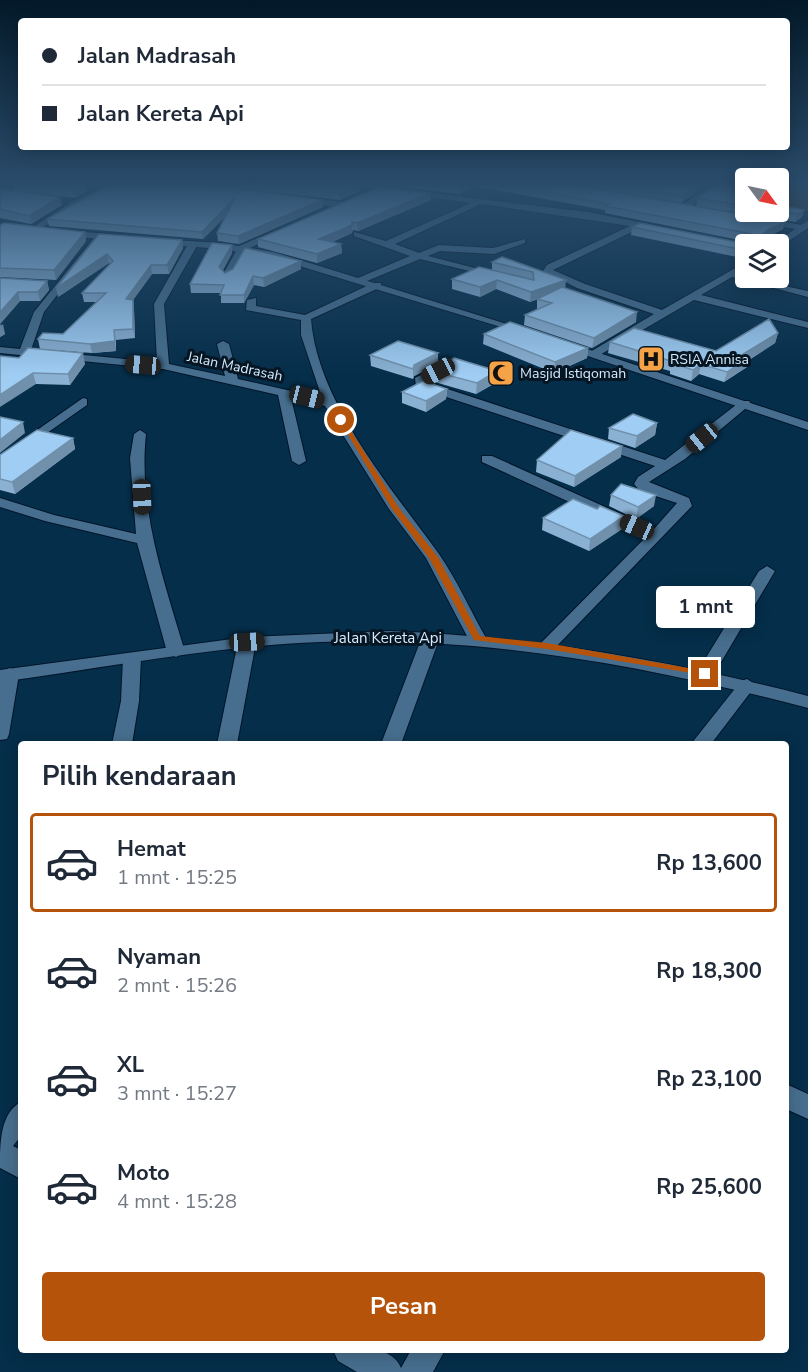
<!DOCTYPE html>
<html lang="id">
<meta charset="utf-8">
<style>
body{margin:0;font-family:"Nunito Sans",sans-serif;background:#f6f6f7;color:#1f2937;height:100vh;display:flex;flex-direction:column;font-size:22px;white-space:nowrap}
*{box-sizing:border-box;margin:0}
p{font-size:20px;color:#747a83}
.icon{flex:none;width:33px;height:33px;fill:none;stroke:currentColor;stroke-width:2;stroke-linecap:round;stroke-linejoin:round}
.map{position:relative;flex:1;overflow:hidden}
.side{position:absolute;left:18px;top:741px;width:771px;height:612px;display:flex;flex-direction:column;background:#fff;border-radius:6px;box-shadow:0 3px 15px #0003}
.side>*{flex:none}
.top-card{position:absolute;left:18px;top:18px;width:772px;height:132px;border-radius:6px;box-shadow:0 3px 15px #0003;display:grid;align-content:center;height:132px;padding:0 24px;background:#fff}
.needle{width:39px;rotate:123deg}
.fabs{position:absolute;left:735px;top:168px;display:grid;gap:12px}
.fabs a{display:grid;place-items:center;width:54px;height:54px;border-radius:6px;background:#fff;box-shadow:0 3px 15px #0003;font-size:30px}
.end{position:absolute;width:27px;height:27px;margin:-14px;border:8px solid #b45309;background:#fff;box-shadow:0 0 0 3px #fff}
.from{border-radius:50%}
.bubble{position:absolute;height:42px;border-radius:6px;background:#fff;box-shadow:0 3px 15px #0003;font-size:20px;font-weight:700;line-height:42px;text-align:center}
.car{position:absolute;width:18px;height:36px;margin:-18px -9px;border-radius:8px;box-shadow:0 0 4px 2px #0007;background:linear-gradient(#222 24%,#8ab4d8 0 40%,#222 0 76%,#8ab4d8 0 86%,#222 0)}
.top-card b{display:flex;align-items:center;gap:21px;height:57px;font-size:22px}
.top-card b+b{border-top:2px solid #e0e1e3}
.top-card i{width:15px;height:15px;background:#1f2937}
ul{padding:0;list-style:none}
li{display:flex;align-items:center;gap:18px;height:99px;margin:0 12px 9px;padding:0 12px;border:3px solid transparent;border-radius:6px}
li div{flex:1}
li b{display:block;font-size:22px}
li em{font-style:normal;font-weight:700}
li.active{border-color:#b45309}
li>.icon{width:54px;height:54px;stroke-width:1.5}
h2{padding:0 24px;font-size:27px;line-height:72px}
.cta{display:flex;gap:12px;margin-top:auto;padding:12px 24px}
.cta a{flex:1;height:69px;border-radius:6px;background:#b45309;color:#fff;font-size:24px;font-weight:700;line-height:69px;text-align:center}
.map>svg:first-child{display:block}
</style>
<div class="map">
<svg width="808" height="1372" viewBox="0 0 808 1372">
<rect width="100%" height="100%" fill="#052e4a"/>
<path fill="#55340e" d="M778,184H808V211L779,207Z"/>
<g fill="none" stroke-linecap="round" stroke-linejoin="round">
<defs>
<path id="minor" d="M110,184H120L79,205L37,231L30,229L73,201Z
M333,184H355L588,212L664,227L665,229L661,232L640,228L553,270L585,284L662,310L746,262V269L739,273L746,275V278L808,291V297L732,277L701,295L808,322V328L694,300L598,356H590V352L654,314L577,288L543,271L547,265L630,226L481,204L395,244L419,253L439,245L493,248L525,239V243L494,254L440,251L428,256L498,274V278L420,259L362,283L357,280L358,278L410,256L354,236V232L386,241L471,203Z
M711,184H720L688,209H682V205Z
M300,197L343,202L347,205L343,208L297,202Z
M759,217L801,225L808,221V228L778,248L775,243L795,229L756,222L755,220Z
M277,230L284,232L246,250L230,278H224L222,276L239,246Z
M94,238L99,241L44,312L31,350L157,362L154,304L188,244L193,241L198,244L164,304L169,364L225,376L217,344L223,341L229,344L238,379L322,398L301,335V320L246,310L247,300L256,298V306L305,315L373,283H381V287L311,319C317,402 392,489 439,554C457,580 470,610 486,638L483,642L477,643L468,638L426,558L389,509L325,406L291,398L306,461L299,465L292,461L278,395L163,369L0,353V347L20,349L34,312Z
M450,360L460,362L426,382L665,460L741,401H749L751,404L685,459L649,482L689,498L692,506L553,650H541L538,646L646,537L482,462V456H492L654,529L677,503L640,491L634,484L638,477L655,466L416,387L415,378Z
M83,398L87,399V405L0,466V456Z
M140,430L146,434C138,509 164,581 185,652L176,657L167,652L137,543L45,521L0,507V498L54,515L136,534L130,458L134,434Z
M767,566L775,571L714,674L705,680L699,678L696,674L759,571Z
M431,632L440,637L401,744H381L422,637Z
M247,637L256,642L237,744H217L238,642Z
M132,653L141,658L139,701L132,744H112L121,701L123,658Z
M10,668L19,674L9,734L7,739L0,740V680L4,670Z
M747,679L756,685L711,744H691L741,681Z
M786,1084L808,1094V1119L786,1109Z
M21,1102V1136L13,1146L21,1150V1179L0,1168C0,1143 0,1113 21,1102Z
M333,1350C355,1350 391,1343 401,1368L411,1350H445L433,1372H357L338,1361Z"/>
<path id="tertiary" d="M61,230L120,235L125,238L120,241L58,235L57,233Z
M157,239L221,243L274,252L533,332L524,334L273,258L221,249L160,244L155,241Z
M561,343H569L808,422V430L561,347Z
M390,631C534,637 668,660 808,696V708C648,666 486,636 320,642C212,646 106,668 0,682V670L247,637Z"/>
</defs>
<use href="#minor" stroke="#00152a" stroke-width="2"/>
<use href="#tertiary" stroke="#00152a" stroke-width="2"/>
<use href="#minor" fill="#476e8e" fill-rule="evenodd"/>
<use href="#tertiary" fill="#476e8e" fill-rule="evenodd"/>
</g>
<path fill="#8ab0d2" d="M13,184H105L101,186L83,184L87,192L75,198L14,190Z
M111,184H360V191L340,200L226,187L323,207L239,244L218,241L217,233L227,215L203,239L49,226L47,219Z
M373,184H701L700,190L681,203L628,194L783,229L766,238L758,244H746L742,258L631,235L632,227L747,244L749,242L605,213V210L473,186L460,194Z
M746,184V191L740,196L746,197V212L804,210L802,217L795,222L696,206L698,198Z
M0,188L62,205L31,224L0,218Z
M431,200L358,231L353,230L352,233L332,242L341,244L342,253L317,263L258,247V239Z
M0,225L85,232L86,241L56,280L0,277Z
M99,234L182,240L183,248L169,274H152L133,300L134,309L135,338L116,340V351L92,353L40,349L38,339L63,334L97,302H84L82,293L110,264L109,263L58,297Z
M232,245V253L223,270L225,273L301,261V269L264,287L254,285L244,303H221V293H191L190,284Z
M502,257L565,288L636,322L592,348L524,325L525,315L538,309H537V299L530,302L496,289L480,297L452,289V279L492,270V262Z
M0,278L47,281L49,290L40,301H20L0,324L5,334L0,337Z
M778,333L775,343L749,360L747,367L724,382L699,374L691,381L670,374V371L608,353L610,342L716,351Z
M484,334L588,348L587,358L554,373L483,344Z
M370,355L438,364L414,376L413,379L371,366Z
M0,356L85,364L70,385L36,384Z
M432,371H497V382L476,394L431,381Z
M447,389L446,399L426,412L402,403V392Z
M657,423L655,435L635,448L608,439L609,428Z
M73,438L75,449L15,494L0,490V455Z
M621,457L574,487L536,472L537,460Z
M611,495L654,506L636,519L609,506Z
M597,509L624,516L622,529L589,551L542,530L543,518Z"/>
<path fill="#7090ab" d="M360,184V191L340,200L339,193Z
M465,184H473V186L460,194V187Z
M700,184H701L700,190L681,203L683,196Z
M86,185L87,192L75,198L73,191Z
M746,185V191L733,202L734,195Z
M431,193V200L358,231L357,223Z
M60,197L62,205L31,224L29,216Z
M235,198L236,205L203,239L202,232Z
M322,200L323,207L239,244L238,236Z
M804,210L802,217L795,222L797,214Z
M352,222V233L319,248V239Z
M785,222L783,229L766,238L758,244H750L768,230Z
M85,232L86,241L56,280L54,270Z
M182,240L183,248L169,274L167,265Z
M341,244L342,253L317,263V254Z
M232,245V253L220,275L219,267Z
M746,248V255L742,258L743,250Z
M107,254L109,263L58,297L56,288Z
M301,261V269L264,287L263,278Z
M151,265L152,274L133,300L134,309L135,338L126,299Z
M253,276L254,285L244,303V295Z
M497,280L496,289L480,297V287Z
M566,280L565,290L530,302L531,292Z
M47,281L49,290L40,301L38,292Z
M18,292L20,301L0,324V312Z
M637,312L636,322L592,348L594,338Z
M3,324L5,334L0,337V326Z
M114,330L116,351L92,353L90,344Z
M778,333L775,343L749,360L747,367L724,382L727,372L743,354Z
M588,348L587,358L554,373L555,362Z
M83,353L85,364L70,385L68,374Z
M438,353V364L414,376L413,379V369L414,365Z
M701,364L699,374L691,381L693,370Z
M497,371V382L476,394L477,383Z
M33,373L36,384L0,407V395Z
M447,389L446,399L426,412V401Z
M23,422L25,433L0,453V440Z
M657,423L655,435L635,448L637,436Z
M73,438L75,449L15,494L12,482Z
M622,446L621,457L574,487L575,476Z
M656,495L654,506L636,519L638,507Z
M624,516L622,529L589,551L590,539Z"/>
<path fill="#a0cdf4" stroke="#7090ab" stroke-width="1.5" d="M21,184H81L86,185L73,191Z
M111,184H207L322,200L238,236L217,233L235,198L202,232L47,219Z
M262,184H360L339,193Z
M433,184H465L460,187Z
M501,184H571L785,222L768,230L750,244H746V248L743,250L632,227L640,223L747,244L754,237L752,234L606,206L610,204Z
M609,184H700L683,196Z
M716,184H746V185L734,195L746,197V206L698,198Z
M379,187L431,193L357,223L352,222V225L319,239L341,244L317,254L258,239Z
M0,188L60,197L29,216L0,209Z
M778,205L804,210L797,214L778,212Z
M4,223L85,232L54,270L0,268V225Z
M99,234L182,240L167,265H151L126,299L133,300V329L114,330L115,341L90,344L38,339L43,333L63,334L106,293H82L113,261L107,254L56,288Z
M212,243L232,245L219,267L225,273L233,269L245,248L301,261L263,278L253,276L244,295H220L224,285L190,284Z
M502,257L566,280L531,292L497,280L480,287L452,279L479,267L534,280L533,272L492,262Z
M0,278L47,281L38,292H18L0,312Z
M562,287L637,312L594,338L525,315L552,303L537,299Z
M769,319L778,333L743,354L750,356L727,372L701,364L693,370L672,363L674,362L610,342L634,328L716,351Z
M510,322L588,348L555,362L484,334Z
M398,341L438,353L414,365L413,369L370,355Z
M28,348L83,353L68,374L33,373L0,395V356L19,358Z
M454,358L497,371L477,383L432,371Z
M423,381L447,389L426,401L402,392Z
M633,414L657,423L637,436L609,428Z
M0,417L23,422L0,440Z
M37,430L73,438L12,482L0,479V455Z
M571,430L622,446L575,476L537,460Z
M621,484L656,495L638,507L611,495Z
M573,499L597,509L600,506L624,516L590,539L543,518Z"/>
<linearGradient id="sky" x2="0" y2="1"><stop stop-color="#031929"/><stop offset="0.49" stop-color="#2a4c6b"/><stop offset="1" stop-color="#2a4c6b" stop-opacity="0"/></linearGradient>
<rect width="808" height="376" fill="url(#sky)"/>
<path fill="#b45309" d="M338,418H343L399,508L438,557L480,636L547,643L705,671L710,674L709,676L547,649L474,640L429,558L392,509Z"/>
<defs>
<symbol id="hospital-square" viewBox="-11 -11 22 22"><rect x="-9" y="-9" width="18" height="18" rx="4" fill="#f6a247" stroke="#061522"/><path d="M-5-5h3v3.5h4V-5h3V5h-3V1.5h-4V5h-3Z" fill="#111"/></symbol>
<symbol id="mosque-square" viewBox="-11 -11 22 22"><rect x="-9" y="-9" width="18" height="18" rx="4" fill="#f6a247" stroke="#061522"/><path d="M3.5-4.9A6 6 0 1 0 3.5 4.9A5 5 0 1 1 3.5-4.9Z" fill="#111"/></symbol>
</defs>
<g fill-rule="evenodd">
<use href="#hospital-square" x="636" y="344" width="30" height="30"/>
<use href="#mosque-square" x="486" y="358" width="30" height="30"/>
</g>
<g text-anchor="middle" stroke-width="6" stroke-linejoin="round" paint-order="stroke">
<g font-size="14" fill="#d6ebfe" stroke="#061522" text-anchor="start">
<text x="670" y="364">RSIA Annisa</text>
<text x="520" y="378">Masjid Istiqomah</text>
</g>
<g font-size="14" fill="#d6ebfe" stroke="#061522">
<text transform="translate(235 366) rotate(12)" y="5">Jalan Madrasah</text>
</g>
<g font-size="15" fill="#d6ebfe" stroke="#061522">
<text x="388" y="643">Jalan Kereta Api</text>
</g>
</g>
</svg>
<div class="fabs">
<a><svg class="needle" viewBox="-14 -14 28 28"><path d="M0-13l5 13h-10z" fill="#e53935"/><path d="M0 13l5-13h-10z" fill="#747a83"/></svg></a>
<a><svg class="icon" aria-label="layers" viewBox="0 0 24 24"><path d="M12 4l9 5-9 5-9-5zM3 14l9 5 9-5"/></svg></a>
</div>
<i class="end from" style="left:341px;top:420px"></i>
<i class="end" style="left:705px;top:674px"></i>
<div class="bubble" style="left:656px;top:586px;width:99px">1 mnt</div>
<i class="car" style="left:143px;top:365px;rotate:275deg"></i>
<i class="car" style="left:438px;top:371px;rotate:242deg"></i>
<i class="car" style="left:307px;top:397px;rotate:104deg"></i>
<i class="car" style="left:702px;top:438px;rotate:231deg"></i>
<i class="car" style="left:142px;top:497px;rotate:178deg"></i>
<i class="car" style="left:637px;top:527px;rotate:294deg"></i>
<i class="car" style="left:247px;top:642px;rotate:87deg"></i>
<div class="top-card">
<b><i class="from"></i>Jalan Madrasah</b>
<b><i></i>Jalan Kereta Api</b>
</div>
<section class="side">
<h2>Pilih kendaraan</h2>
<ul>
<li class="active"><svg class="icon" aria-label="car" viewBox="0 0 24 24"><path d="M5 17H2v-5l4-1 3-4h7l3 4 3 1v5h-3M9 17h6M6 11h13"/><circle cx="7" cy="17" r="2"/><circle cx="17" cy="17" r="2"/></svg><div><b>Hemat</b><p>1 mnt · 15:25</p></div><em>Rp 13,600</em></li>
<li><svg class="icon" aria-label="car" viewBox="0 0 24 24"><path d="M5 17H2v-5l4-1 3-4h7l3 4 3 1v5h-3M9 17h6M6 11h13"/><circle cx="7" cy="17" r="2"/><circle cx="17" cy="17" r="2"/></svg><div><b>Nyaman</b><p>2 mnt · 15:26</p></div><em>Rp 18,300</em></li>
<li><svg class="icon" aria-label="car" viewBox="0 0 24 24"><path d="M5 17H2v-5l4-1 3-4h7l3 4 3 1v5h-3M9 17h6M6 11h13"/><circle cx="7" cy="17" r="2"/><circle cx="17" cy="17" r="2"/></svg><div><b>XL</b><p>3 mnt · 15:27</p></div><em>Rp 23,100</em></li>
<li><svg class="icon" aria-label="car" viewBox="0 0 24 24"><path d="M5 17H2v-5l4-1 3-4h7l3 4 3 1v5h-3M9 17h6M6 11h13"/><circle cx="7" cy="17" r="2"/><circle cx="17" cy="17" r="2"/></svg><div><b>Moto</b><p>4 mnt · 15:28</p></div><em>Rp 25,600</em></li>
</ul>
<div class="cta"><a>Pesan</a></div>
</section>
</div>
